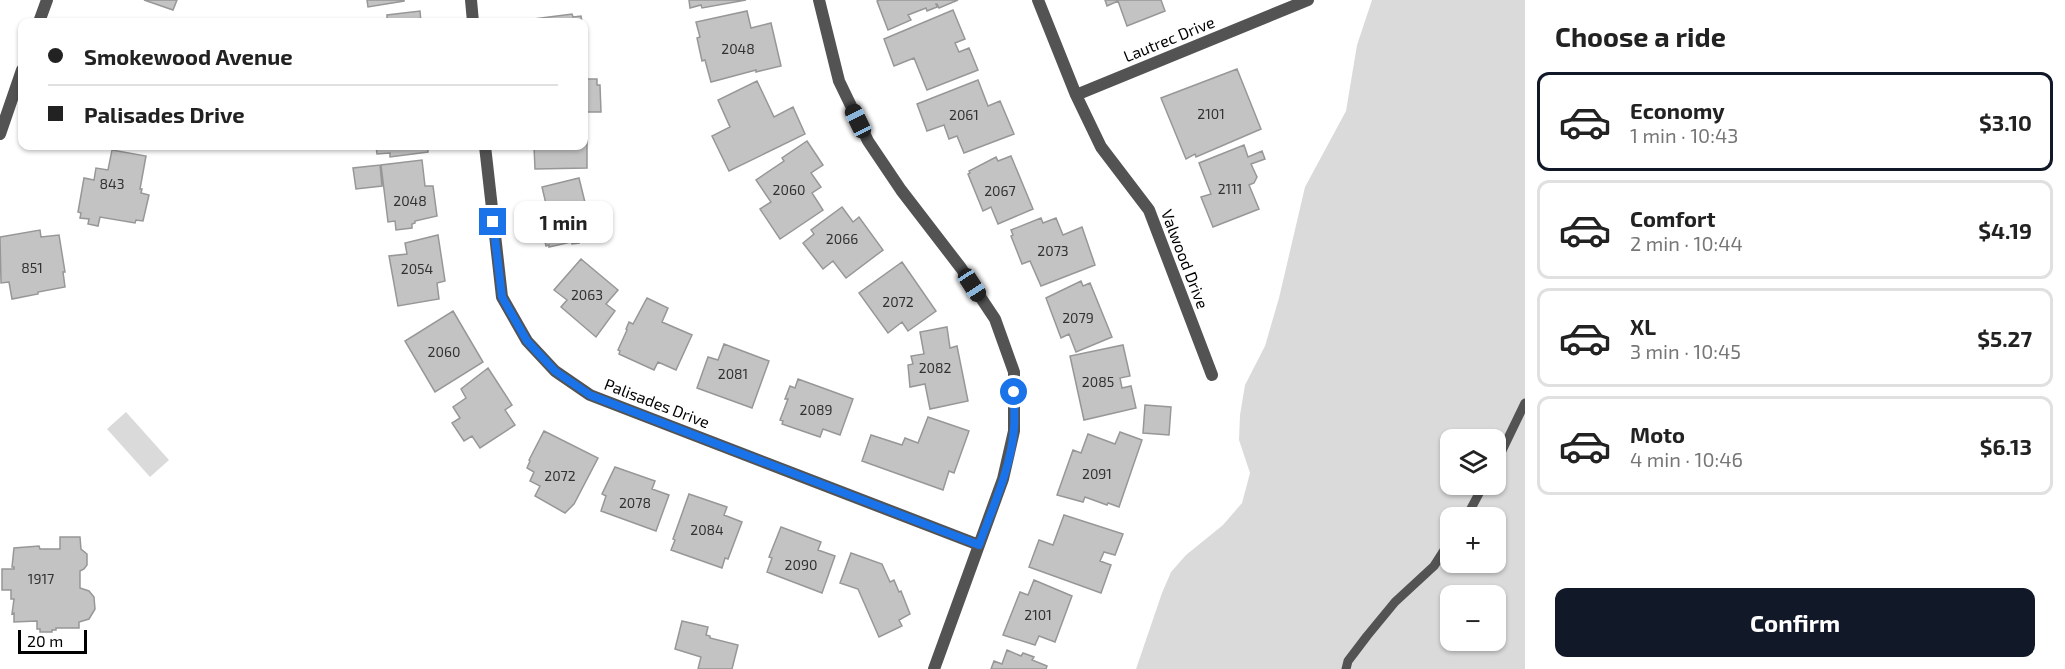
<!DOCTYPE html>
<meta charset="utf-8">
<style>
body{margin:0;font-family:"Exo 2",sans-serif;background:#f2f2f2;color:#222;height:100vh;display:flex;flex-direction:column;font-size:22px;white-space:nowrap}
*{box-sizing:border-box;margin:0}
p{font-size:20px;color:#767676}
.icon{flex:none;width:33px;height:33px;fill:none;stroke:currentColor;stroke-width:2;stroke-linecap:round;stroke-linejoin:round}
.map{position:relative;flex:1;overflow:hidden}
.sheet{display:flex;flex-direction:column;background:#fff;width:540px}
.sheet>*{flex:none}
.banner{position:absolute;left:18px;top:18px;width:570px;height:132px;border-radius:12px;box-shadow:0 2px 4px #0004;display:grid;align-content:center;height:132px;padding:0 30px;background:#fff}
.fabs{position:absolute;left:1440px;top:429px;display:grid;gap:12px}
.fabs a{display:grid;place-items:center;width:66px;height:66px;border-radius:12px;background:#fff;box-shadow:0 2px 4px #0004;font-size:30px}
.scale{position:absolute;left:18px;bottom:15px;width:69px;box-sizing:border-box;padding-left:6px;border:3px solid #000;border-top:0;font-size:16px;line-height:21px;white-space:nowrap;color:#000;-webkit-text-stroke:4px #fff;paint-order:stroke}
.end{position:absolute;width:27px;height:27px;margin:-14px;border:8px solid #1a73e8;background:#fff;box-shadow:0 0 0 3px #fff}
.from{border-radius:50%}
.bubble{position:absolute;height:42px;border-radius:12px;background:#fff;box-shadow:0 2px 4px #0004;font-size:20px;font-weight:700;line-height:42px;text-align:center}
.car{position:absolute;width:18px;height:36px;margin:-18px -9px;border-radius:8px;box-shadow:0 0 4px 2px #0007;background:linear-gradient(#222 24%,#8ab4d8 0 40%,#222 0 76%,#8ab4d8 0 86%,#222 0)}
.banner b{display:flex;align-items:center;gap:21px;height:57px;font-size:22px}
.banner b+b{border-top:2px solid #e0e0e0}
.banner i{width:15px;height:15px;background:#222}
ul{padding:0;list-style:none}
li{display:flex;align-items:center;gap:18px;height:99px;margin:0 12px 9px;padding:0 18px;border:3px solid #e0e0e0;border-radius:12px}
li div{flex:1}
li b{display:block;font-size:22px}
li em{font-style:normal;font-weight:700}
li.current{border-color:#111827}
li>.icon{width:54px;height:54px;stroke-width:1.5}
h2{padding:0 30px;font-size:27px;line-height:72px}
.cta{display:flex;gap:12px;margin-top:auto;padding:12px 30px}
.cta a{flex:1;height:69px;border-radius:12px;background:#111827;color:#fff;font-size:24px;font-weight:700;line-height:69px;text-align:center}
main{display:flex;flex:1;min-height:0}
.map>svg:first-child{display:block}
</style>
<main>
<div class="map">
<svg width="1525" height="669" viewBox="0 0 1525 669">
<rect width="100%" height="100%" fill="#fff"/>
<path fill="#dadada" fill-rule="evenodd" d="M1372,0H1525V669H1136L1162,593L1171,572L1186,555L1223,525L1242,503L1250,473L1239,440L1240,415L1245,385L1265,346L1279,298L1305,187L1346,111L1357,45ZM1450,440H1496V484H1450ZM1450,518H1496V562H1450ZM1450,596H1496V640H1450Z
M126,412L169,460L150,477L107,429Z"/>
<path fill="#c3c3c3" stroke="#979797" stroke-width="1.5" d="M144,0H177L173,10Z
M367,0H404V1L368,7Z
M689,0H746L702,8L701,5L690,8Z
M879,0H958L939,8L937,4H936L937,7L927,11L926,8L908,15L911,20L888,30L877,1Z
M1105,0H1161L1165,11L1127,26L1118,1L1107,6Z
M953,10L965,39L955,43L959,52L969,48L978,70L927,90L914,58L894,66L884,39Z
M420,11L421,22H387V15Z
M747,11L751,28L771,23L781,66L756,72V70L711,82L705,60L702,61L697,38L700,37L696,22Z
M572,14L573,17L581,16L582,22H534V19Z
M1237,69L1261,129L1196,157L1195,154L1186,159L1161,98Z
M584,79H597V85H600L601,112H587V125H584Z
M978,80L988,106L1000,101L1014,134L964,153L957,136L949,139L944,125L927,131L917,104Z
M757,81L774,117L793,107L805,134L729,171L712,136L730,127L718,100Z
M584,140H587V168L535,169L534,146H584Z
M807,141L823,165L811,173L821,187L812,193L823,210L780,239L760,209L771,202L756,180L784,161L782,158Z
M1244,145L1248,157L1262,151L1265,159L1251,164L1257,177L1254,183L1249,185L1259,209L1213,227L1201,197L1211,194L1199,163Z
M376,146H428V152L390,157V153L377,154Z
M112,150L146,156L140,189H142L141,193L149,195L143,221L136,220L135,223L100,217L98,226L88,224L89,219L80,218L81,213L78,212L84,178L94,180L96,168L108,170Z
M1011,156L1033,209L998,224L991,207L983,211L968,174L970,173L969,171L996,157L998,161Z
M422,160L425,186H433L437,216L415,221V223L412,224V228L396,230L395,221L388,222L381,165Z
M380,165L382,186L356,189L353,168Z
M579,178L593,235L578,238L579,243L572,244L571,242L549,247V245L546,246L537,206L546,204L542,187Z
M842,207L853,222L859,217L883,250L846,278L833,261L823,269L803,243L814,234L811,230Z
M1041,218L1043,223L1056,218L1063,235L1082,227L1095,265L1041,286L1030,261L1022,264L1011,236L1013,235L1011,230Z
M40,230L41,237L59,235L65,272H63L65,287L38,292V294L12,299L9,282L1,283L0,237Z
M438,235L445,281L437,283L439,299L398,306L389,256L407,254L405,243Z
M581,259L618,290L606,304L615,311L596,337L561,307L567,300L554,290Z
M902,262L936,311L908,331L902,322L888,333L859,293Z
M1081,281L1083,286L1090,283L1112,337L1076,352L1069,334L1061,338L1046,298Z
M647,298L668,308L662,322L692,335L676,370L658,362L654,370L619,354L620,351L618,350L627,330L626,329L629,322L633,324Z
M453,311L483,362L435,392L405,341Z
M947,327L950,348L957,346L968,401L930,409L925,384L910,387L908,365L913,364L911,356L924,354L920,332Z
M724,344L769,361L752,408L697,388L708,357L718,360Z
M1123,345L1130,376L1120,378L1122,388L1131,386L1136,408L1084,420L1070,356Z
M488,368L512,405L505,410L515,425L480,448L472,436L464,441L452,423L460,418L453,407L466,398L461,389Z
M798,379L853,399L840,435L823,429L820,437L782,424L783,421L780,420L788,399H785L790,386L795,388Z
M1145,405L1171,407L1169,435L1143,433Z
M928,417L969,431L954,473L949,471L943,490L862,461L871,435L902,445L905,438L918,443Z
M544,431L598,458L574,504L565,513L535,496L540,486L530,481L534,472L527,468L530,461L529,460Z
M1120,432L1142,440L1119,507L1108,503L1107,505L1085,497L1083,502L1057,495L1073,450L1081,453L1088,434L1115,444Z
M615,467L655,481L652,489L669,495L656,531L601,511L606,496L602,494Z
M689,494L727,507L724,515L742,522L728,559L725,558L722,568L671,550L675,540L673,539Z
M1064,515L1123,534L1115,555L1104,552L1100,561L1111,565L1101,593L1029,567L1039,540L1053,545Z
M781,527L821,542L818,550L835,556L822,593L767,572L772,558L769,557Z
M60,537H80L81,549L87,554V565L84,569L80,571V588L89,591L94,597L95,609L89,619L79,622V628H56V630H52V632H40V629H37V621L14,622V613L12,614L14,599H11V590H2V569H14V567H12L14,548L39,546L40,549H60Z
M851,553L882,564L890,582L894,580L899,592L901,591L910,614L899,620L902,626L879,637L858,589L840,583Z
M1034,580L1072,596L1055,642L1039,636L1035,645L1003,635L1020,592L1028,595Z
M682,621L708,627L706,635L710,636V638L738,645L732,669H698L701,657L675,649Z
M1007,650L1021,656L1023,653L1034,657L1032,660L1047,666L1046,669H991L994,661L1002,664Z"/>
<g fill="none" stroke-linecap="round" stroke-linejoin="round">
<path stroke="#535353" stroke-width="9" d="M1496,463L1525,403
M1466,518L1484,484
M1346,669L1348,661L1367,636L1395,602L1434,566L1450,541"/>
<path stroke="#535353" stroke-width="12" d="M471,0L473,22
M819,0L839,81L868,141L901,190L961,268L995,319L1014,372V431L1003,479L934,669
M1038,0L1076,95L1101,147L1149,210L1212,375
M39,22L47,0
M1076,95L1308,0
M0,134L22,70
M485,146L502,297L527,341L555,371L590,395L979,545"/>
</g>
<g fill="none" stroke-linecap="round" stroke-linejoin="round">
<path stroke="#1a73e8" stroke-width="8" d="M493,222L502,297L527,341L555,371L590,395L979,545C992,509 1011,468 1014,429C1015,417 1014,404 1014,392"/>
</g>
<g text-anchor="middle" stroke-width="4.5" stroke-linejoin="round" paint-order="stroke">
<g font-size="14" fill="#313131">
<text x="738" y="54">2048</text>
<text x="1211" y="119">2101</text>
<text x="964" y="120">2061</text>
<text x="112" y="189">843</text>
<text x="1230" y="194">2111</text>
<text x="789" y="195">2060</text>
<text x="1000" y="196">2067</text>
<text x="410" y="206">2048</text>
<text x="842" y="244">2066</text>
<text x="1053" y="256">2073</text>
<text x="32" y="273">851</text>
<text x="417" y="274">2054</text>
<text x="587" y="300">2063</text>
<text x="898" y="307">2072</text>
<text x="1078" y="323">2079</text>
<text x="444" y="357">2060</text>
<text x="935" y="373">2082</text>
<text x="733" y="379">2081</text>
<text x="1098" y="387">2085</text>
<text x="816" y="415">2089</text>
<text x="1097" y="479">2091</text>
<text x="560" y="481">2072</text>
<text x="635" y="508">2078</text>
<text x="707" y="535">2084</text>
<text x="801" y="570">2090</text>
<text x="41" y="584">1917</text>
<text x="1038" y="620">2101</text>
</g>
<g font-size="16" fill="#000" stroke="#fff">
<text transform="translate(1169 39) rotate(-22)" y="6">Lautrec Drive</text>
<text transform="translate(1185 259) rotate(69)" y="6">Valwood Drive</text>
<text transform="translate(657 403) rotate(21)" y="6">Palisades Drive</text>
</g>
</g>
</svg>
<div class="fabs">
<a><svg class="icon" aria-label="layers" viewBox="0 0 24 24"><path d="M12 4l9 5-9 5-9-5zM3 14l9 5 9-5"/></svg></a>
<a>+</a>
<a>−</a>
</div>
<div class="scale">20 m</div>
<i class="end from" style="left:1014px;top:392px"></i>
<i class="end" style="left:493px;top:222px"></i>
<div class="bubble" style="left:514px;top:201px;width:99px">1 min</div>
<i class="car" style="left:858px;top:121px;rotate:334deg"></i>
<i class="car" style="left:972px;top:285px;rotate:147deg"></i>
<div class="banner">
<b><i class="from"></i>Smokewood Avenue</b>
<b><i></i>Palisades Drive</b>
</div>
</div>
<section class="sheet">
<h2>Choose a ride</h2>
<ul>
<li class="current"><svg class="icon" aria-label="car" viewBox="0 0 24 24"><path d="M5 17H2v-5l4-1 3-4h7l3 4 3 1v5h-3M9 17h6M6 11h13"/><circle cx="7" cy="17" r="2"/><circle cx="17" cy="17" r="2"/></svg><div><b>Economy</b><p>1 min · 10:43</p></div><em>$3.10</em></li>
<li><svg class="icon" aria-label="car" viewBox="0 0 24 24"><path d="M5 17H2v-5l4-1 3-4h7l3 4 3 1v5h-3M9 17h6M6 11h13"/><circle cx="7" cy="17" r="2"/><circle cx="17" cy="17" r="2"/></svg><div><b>Comfort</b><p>2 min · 10:44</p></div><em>$4.19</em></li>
<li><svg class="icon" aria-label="car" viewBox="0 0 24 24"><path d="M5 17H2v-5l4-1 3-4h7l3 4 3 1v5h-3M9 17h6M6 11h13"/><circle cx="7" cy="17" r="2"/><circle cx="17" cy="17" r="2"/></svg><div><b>XL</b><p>3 min · 10:45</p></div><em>$5.27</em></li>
<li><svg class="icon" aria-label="car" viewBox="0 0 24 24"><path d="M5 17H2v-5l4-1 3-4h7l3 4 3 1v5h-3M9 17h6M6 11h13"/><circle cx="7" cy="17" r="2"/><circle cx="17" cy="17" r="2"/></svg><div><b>Moto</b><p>4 min · 10:46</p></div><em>$6.13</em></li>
</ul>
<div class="cta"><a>Confirm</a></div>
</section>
</main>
